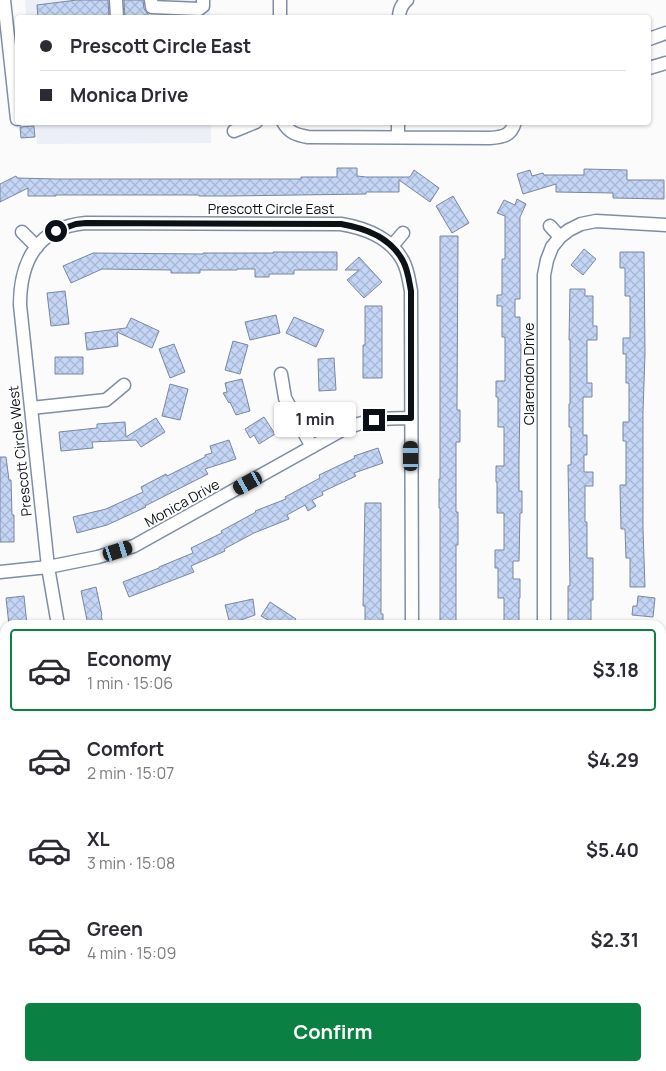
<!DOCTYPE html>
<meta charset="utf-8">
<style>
body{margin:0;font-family:Manrope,sans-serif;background:#f2f2f3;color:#2b2b33;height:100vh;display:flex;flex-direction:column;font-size:19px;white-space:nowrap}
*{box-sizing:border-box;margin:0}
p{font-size:16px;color:#7c7c81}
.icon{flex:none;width:28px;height:28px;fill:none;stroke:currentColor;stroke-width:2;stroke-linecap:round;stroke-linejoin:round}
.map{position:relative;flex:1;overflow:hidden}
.details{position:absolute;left:0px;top:620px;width:666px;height:451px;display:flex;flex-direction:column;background:#fff;border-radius:15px 15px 0 0;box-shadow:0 1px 4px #0004}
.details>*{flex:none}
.top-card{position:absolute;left:15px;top:15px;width:636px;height:110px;border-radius:5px;box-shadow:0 1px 4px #0004;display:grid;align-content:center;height:110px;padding:0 25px;background:#fff}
.end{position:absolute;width:22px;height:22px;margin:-11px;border:6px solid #0b1019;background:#fff;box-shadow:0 0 0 2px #fff}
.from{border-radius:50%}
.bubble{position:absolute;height:35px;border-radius:5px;background:#fff;box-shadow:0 1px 4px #0004;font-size:16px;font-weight:700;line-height:35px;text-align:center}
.car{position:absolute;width:15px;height:30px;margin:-15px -8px;border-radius:6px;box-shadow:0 0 4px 1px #0007;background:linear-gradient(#222 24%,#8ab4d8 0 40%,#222 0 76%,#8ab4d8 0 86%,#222 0)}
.top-card b{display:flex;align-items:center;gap:18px;height:48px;font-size:19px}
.top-card b+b{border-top:1px solid #e1e1e2}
.top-card i{width:12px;height:12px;background:#2b2b33}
ul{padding:9px 0 0;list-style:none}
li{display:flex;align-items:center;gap:15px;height:82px;margin:0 10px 8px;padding:0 15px;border:2px solid transparent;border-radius:5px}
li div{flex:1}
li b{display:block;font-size:19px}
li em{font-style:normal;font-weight:700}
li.current{border-color:#0b8043}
li>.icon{width:45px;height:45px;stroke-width:1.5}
.cta{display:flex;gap:10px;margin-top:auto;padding:10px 25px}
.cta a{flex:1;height:58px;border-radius:5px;background:#0b8043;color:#fff;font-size:20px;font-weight:700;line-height:58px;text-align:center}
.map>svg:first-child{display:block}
</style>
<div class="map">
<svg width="666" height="1071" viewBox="0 0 666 1071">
<defs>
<pattern id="building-cross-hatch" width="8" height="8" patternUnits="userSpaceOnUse" patternTransform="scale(1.25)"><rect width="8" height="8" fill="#c4d5f5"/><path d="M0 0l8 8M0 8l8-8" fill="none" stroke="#a7b6d1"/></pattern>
</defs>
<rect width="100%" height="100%" fill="#fbfbfb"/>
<path fill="#eceff7" d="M25,0H210V17H26Z
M35,123H211V143L37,144Z"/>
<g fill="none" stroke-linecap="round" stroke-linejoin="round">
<path stroke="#a2b3d1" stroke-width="4" d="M661,787L666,782
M71,1071L76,1066"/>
</g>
<path fill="url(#building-cross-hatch)" stroke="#7987a0" d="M77,0H108L109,18H38L37,5Z
M124,0H143L144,9L148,14V18H125Z
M34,126L35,137L21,138L20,127Z
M337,168H357V176L366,177H410L414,170L439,188L430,202L399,180V192H366V194L230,196H199V195H56V196H28V188L0,202V184L16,176L17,178L56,179H301V177H337Z
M584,169L627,170V180H664V199L613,198V193L556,192V184L523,194L517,174L530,170L532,176L543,173L544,175H584Z
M453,196L469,223L452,233L436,206Z
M517,199L526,204L520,217V299H515V317H520V344H521L519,458V491H522V513H520L519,561H513V579H520V598H519V625H504V598H498V568H495V550H504V513H497V482H496V466H504V427H498V397H496V381H505V337H502V306H497V295H502V259H505V216L497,213L504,200L515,205Z
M440,236H458L457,410H460V442H456V512H458V545H456V625H440V508H439V479H440Z
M584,249L596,259L583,275L571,265Z
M273,252H337V270H294V274H269V277H255V269H237V270H200V273H171V270L102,269L71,283L63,266L93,253L203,254V253H273Z
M620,252H644L645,354L643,412V529L645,587H630V558H626L625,529H621L620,485H626V441H623V422H629V383H626V354H623V338H630V296H625V268H620Z
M359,257L382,282L364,298L347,280L359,270H345Z
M570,289H585V296H593V326H597V340H587V383H592V397H583V435H587V455H584V472H593V486H585V522H587V558H593V600H591V625H568V586H570L568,465H571V427H569V404H570V340H569Z
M65,291L69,324L51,326L47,293Z
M365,306H382V378H363V345H365Z
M276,315L280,333L250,340L245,322Z
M294,317L324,330L316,347L286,333Z
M131,318L159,331L152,348L117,332L118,346L87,350L85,333L126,328Z
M233,341L248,345L240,374L225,370Z
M174,344L185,372L170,378L159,349Z
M55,357H83V374H55Z
M334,358L336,390L319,391L318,359Z
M242,379L250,411L236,415L230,402L229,403L223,393L227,392L225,383Z
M170,384L188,389L180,420L162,416Z
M264,417L275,434L259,444L254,435L250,438L245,429Z
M156,418L165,432L141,447L136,440L92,442L93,448L61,451L59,432L97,428V424L125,422L126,437Z
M229,440L236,459L205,469L208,474L145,506L146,507L107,525L77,533L73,517L106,509L143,492L141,487L166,474L167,476L205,457V455L212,453L210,446Z
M378,448L383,463L354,473L356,476L322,492L323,495L312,500L316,506L308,511L305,505L287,515L289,519L254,533L224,549L225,551L191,566L194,572L129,597L123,582L159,568V567L193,553L191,548L222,533L221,531L256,512L255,511L286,499L285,497L320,478L319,475L355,458L354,456Z
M0,457H6L9,480H11L12,515H14V542H0Z
M365,503H381V614H383V625H365V606H363Z
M96,587L102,615L101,616L104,625H88L81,591Z
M24,596L27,625H9L6,598Z
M638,596L655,598L653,617L632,615L633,606H637Z
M253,599L255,615L230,624L225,605Z
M270,602L296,619L292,625H277L261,616Z"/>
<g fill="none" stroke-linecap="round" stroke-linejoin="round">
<defs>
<path id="minor" d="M4,0L17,119
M116,0L117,18
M151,0L152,7L199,9L203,6V0
M280,18V0
M399,18C399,10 401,5 407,0
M649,39L666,33
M649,68L666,63
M283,122C289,133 297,135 308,137L490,138C503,137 511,136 515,122
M234,131L256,122
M398,137V122
M550,226L560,237
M22,232L37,247
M392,246L403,233
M281,374L285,398L312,447
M31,408L106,400L124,385
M0,572L48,567L98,557L134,546L342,430C368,419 383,418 411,418
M58,625L48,567L20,305C20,261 38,227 86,223L341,224C365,228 391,238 403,261C408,270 409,281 411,291L412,625
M544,625V275L547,260L552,247L560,237L569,230L581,224L596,221L666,225
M661,691L666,687
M661,900L666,896
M0,920L5,925
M0,1044L5,1039
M172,1071L177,1066
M560,1071V1066"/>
<path id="major" d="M0,735L5,746
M308,1066L313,1071"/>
</defs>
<use href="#minor" stroke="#7f8da6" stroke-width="15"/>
<use href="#major" stroke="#d3d4d6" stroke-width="18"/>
<use href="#minor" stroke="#fff" stroke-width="12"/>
<use href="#major" stroke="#fad3c8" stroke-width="15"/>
</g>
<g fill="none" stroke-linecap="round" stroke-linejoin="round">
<path stroke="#0b1019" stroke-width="6" d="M56,231L76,224L86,223L341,224C365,228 391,238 403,261C408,270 409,281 411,291V418H388L374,420"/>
</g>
<g text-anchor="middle" stroke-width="4" stroke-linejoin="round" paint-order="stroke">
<g font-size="14" fill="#0b1019" stroke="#fff">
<text x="271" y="214">Prescott Circle East</text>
<text transform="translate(529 374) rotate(-90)" y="5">Clarendon Drive</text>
<text transform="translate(20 451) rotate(-96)" y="5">Prescott Circle West</text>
<text transform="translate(182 503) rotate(-29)" y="5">Monica Drive</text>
</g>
</g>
</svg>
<i class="end from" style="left:56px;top:231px"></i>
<i class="end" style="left:374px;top:420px"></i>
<div class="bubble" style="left:274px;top:402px;width:82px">1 min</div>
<i class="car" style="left:411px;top:456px;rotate:0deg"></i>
<i class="car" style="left:248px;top:483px;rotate:241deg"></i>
<i class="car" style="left:118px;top:551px;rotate:72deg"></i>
<div class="top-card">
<b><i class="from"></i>Prescott Circle East</b>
<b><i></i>Monica Drive</b>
</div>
<section class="details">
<ul>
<li class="current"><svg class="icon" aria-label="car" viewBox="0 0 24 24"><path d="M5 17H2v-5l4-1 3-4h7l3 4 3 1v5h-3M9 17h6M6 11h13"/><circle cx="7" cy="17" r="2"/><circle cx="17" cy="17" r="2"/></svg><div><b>Economy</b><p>1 min · 15:06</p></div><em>$3.18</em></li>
<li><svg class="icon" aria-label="car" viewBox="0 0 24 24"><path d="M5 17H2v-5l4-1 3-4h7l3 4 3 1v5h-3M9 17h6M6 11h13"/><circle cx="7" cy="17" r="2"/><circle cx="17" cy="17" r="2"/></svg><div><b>Comfort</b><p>2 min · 15:07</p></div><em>$4.29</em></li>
<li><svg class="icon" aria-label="car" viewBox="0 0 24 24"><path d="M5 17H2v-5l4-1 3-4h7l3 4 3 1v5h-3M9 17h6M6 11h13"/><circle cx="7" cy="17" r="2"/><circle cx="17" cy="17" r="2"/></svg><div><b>XL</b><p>3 min · 15:08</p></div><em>$5.40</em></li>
<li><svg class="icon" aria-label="car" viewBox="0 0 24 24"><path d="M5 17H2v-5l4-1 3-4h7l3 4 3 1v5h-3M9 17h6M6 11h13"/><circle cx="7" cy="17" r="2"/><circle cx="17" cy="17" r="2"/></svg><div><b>Green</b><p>4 min · 15:09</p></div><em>$2.31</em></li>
</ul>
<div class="cta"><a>Confirm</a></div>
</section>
</div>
